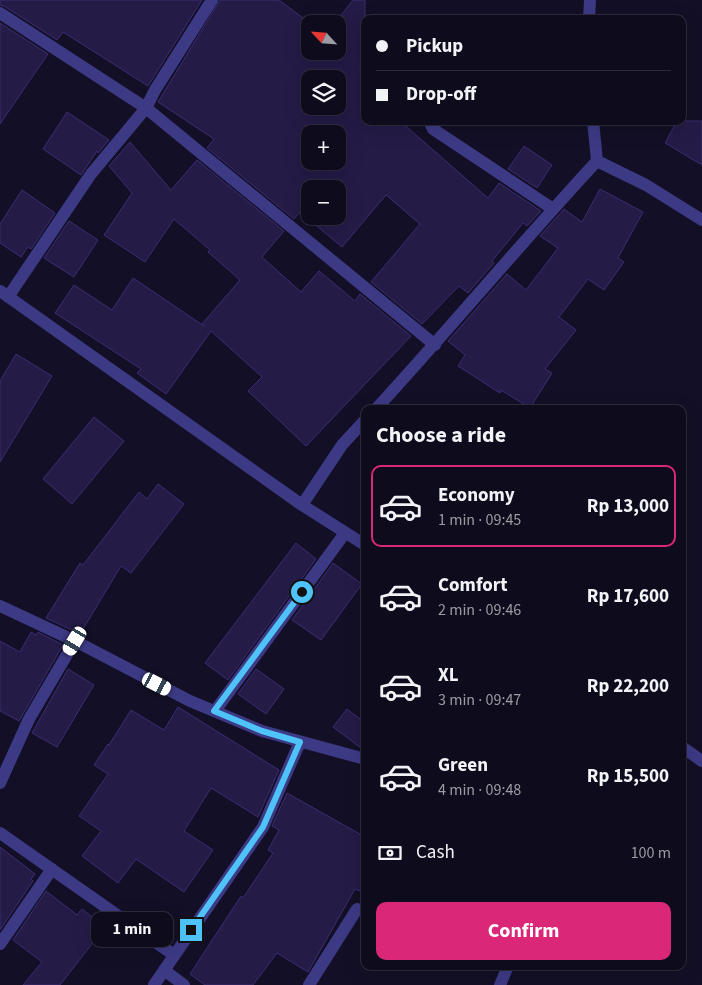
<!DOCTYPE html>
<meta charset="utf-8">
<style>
body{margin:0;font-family:"Source Sans 3",sans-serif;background:#171425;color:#f1f3f6;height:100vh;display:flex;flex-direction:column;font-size:19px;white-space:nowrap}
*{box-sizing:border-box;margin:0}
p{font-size:16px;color:#9b9ba3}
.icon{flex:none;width:28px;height:28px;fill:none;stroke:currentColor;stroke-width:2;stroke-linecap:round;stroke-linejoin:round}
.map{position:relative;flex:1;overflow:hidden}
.drawer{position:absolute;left:361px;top:405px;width:325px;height:565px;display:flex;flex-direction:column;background:#0e0b1c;border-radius:10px;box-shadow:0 5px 20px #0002,0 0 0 1px #2e2b3b}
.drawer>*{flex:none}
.banner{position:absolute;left:361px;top:15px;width:325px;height:110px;border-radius:10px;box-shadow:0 5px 20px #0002,0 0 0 1px #2e2b3b;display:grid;align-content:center;height:110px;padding:0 15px;background:#0e0b1c}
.needle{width:32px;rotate:296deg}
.controls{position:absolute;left:301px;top:15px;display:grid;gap:10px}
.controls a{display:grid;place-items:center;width:45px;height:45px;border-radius:10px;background:#0e0b1c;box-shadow:0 5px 20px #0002,0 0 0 1px #2e2b3b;font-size:25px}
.end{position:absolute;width:22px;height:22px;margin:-11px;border:6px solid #4fc3f7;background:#111;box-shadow:0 0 0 2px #111}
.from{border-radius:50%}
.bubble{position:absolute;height:35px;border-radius:10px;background:#0e0b1c;box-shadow:0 5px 20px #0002,0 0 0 1px #2e2b3b;font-size:16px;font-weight:700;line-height:35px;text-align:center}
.car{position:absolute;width:15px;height:30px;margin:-15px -8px;border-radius:6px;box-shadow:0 0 4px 1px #0007;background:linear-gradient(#fff 24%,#345 0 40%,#fff 0 76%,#345 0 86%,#fff 0)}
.banner b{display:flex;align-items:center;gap:18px;height:48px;font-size:19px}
.banner b+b{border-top:1px solid #2e2b3b}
.banner i{width:12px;height:12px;background:#f1f3f6}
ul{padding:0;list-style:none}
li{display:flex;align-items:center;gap:15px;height:82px;margin:0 10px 8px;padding:0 5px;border:2px solid transparent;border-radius:10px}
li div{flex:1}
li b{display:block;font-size:19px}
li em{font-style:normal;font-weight:700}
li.selected{border-color:#db2777}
li>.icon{width:45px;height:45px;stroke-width:1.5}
h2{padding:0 15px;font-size:22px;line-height:60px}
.pay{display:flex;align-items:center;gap:12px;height:55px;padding:0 15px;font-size:19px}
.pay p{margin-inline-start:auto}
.primary-button{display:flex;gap:10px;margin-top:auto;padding:10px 15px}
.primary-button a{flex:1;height:58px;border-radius:10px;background:#db2777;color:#fff;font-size:20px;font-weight:700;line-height:58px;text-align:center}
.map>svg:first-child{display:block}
</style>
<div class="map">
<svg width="702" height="985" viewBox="0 0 702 985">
<rect width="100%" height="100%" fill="#130f26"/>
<path fill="#241b47" stroke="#3b2d73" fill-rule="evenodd" d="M0,0H202L148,86L63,32L57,40L4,6L0,5Z
M220,0H279L311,24L310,51H338V19L353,0H365V121H400L488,198L499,183L541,211L527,226L523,223L492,261L494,263L468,293L459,286L422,324L371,282L420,224L386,195L342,247L300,212L294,219L207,148L214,139L158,102ZM310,79H338V106H310ZM310,134H338V161H310ZM310,189H338V216H310Z
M0,23L48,54L0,124Z
M67,112L109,140L98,153L97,151L81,175L43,149Z
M677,121H702V165L665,143Z
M130,142L171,190L197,160L284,231L262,257L301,292L319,271L355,301L360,294L411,336L306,446L248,391L262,377L211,331L166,394L137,373L141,369L55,313L74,285L112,310L133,278L204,326L202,324L240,280L208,252L210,250L174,219L145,262L104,235L132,193L109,166Z
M524,146L552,165L537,188L508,169Z
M600,189L643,212L618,258L624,262L604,290L588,279L559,317L576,330L545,369L552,373L530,408L501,390L500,393L458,366L465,355L448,341L507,274L526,290L558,248L540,236L564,209L582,222Z
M22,190L55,213L31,249L28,247L21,257L0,243V224Z
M69,221L98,240L74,277L44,258Z
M16,354L52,376L0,462V381Z
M94,417L124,441L72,504L43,479Z
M158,484L184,504L131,573L121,566L80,634L46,618L80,563L83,565L139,492L147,499Z
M296,543L316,559L228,680L205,663Z
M333,563L362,584L321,640L292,620Z
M31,632L36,635L38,632L63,645L19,721L0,711V641L20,652Z
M68,669L94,685L57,747L32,733Z
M256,669L284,689L266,714L238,694Z
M178,707L279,770L258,817L211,788L184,831L213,850L184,892L136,859L118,883L82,856L101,831L79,816L108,774L94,765L108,744L109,745L131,710L164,730Z
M347,709L365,723V751L333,727Z
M287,793L365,837V893L355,889L308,972L277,953L253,985H205L190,974L241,896L243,898L273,853L268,850L279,830L272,826Z
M0,847L35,874L31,879L33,881L0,930Z
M46,891L77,915L82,909L105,927L60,985H23L42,962L13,940Z"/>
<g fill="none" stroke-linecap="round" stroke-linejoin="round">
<path stroke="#3d3a85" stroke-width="12" d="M215,711L345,533"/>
<path stroke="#3d3a85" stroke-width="12" d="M0,13L146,108L435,345
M589,19L590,0
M432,121L431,125L433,129L553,209
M593,121L597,161
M0,291L302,505L365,545
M8,297L91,174L146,108L155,90L212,0
M376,409C451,327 522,242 597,161L646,185L702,220
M302,505L342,445L365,420
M0,606L75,641L190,701L262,731L365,759
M682,747L702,761
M0,783L29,719L75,641
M0,833L174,955
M0,944L52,869
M164,970L184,985
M154,985L263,827L300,742
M309,985L357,909
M500,985L508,966"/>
</g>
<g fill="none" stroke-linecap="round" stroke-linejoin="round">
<path stroke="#4fc3f7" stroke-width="6" d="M191,930L263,827L300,742L262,731L214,711L302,592"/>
</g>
</svg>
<div class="controls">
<a><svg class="needle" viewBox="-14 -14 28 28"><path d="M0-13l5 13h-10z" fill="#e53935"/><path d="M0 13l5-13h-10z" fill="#9b9ba3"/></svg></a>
<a><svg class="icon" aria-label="layers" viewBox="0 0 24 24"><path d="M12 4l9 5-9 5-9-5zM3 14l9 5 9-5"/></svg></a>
<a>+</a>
<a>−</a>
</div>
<i class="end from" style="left:302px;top:592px"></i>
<i class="end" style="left:191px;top:930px"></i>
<div class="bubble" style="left:91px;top:912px;width:82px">1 min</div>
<i class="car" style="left:75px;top:641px;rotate:211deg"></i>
<i class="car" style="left:157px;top:684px;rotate:117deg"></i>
<div class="banner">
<b><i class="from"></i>Pickup</b>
<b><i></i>Drop-off</b>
</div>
<section class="drawer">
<h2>Choose a ride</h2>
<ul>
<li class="selected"><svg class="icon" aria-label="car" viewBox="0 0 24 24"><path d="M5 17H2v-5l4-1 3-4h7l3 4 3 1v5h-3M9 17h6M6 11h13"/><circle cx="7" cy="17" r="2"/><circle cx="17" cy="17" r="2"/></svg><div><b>Economy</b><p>1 min · 09:45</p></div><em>Rp 13,000</em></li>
<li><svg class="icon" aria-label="car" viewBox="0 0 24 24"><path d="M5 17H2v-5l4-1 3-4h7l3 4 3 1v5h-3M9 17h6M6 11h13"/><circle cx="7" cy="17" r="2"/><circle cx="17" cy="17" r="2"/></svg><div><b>Comfort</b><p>2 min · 09:46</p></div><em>Rp 17,600</em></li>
<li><svg class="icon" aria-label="car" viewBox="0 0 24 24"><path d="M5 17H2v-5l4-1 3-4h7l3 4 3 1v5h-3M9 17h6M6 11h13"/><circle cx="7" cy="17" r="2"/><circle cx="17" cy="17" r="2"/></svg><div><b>XL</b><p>3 min · 09:47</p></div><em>Rp 22,200</em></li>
<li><svg class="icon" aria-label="car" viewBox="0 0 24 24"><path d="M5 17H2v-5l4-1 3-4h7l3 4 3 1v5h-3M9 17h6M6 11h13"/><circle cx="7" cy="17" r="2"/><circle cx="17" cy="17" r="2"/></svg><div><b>Green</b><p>4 min · 09:48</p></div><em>Rp 15,500</em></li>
</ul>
<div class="pay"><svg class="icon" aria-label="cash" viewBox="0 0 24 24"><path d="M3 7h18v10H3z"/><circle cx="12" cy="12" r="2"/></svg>Cash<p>100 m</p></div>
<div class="primary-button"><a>Confirm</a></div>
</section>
</div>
